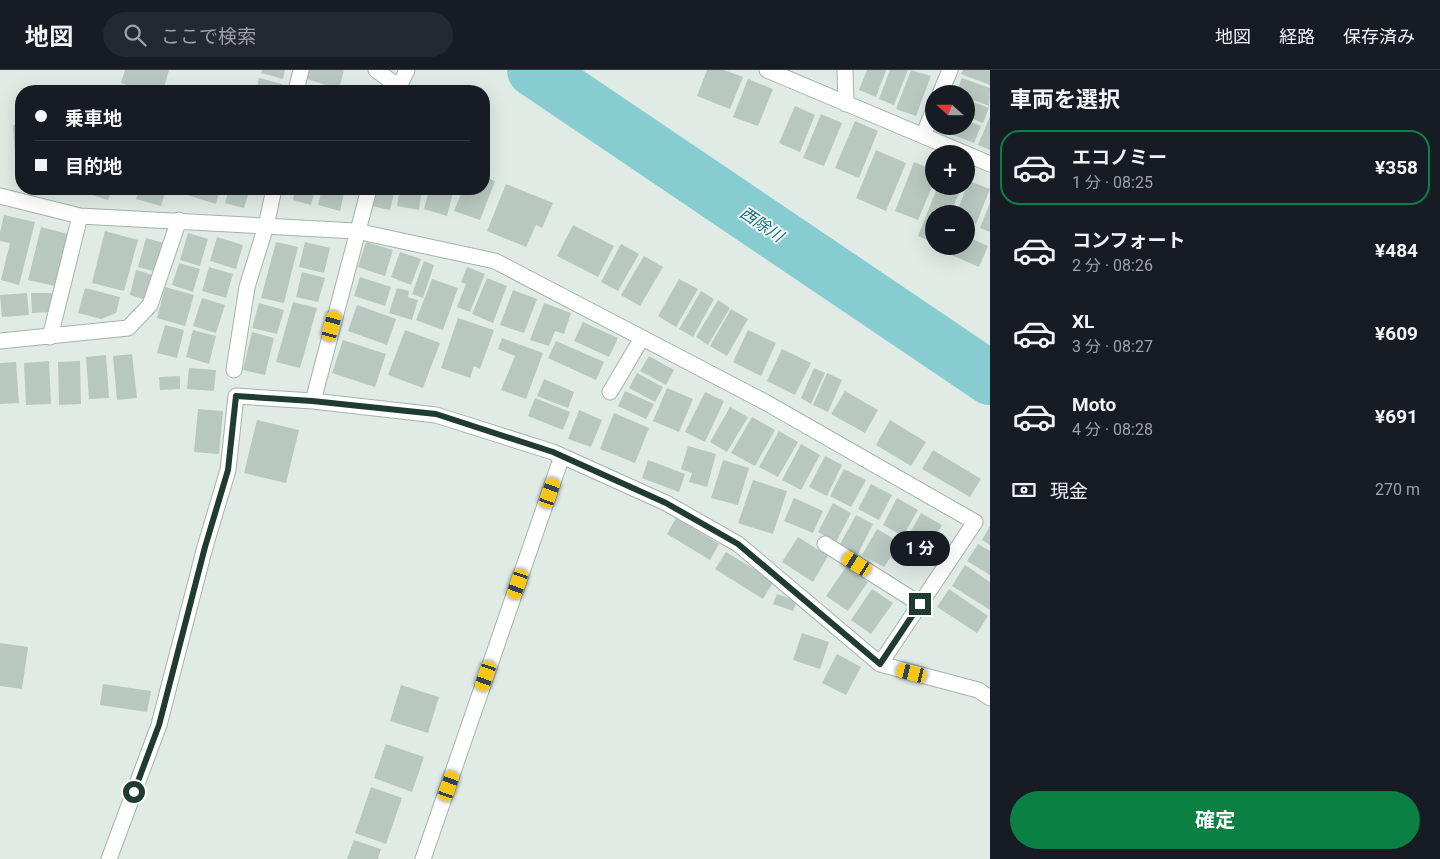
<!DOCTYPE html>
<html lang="ja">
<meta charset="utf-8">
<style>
body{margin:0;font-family:Roboto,"Noto Sans JP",sans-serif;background:#242831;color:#f1f3f6;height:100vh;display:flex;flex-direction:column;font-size:19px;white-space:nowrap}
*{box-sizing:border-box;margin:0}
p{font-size:16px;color:#9ea1a6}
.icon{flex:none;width:28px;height:28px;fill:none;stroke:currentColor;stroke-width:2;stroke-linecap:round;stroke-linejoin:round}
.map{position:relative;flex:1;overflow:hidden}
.drawer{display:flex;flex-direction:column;background:#171b24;width:450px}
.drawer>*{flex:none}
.banner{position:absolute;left:15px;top:15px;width:475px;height:110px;border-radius:20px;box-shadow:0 5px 20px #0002;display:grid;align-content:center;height:110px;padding:0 20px;background:#171b24}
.needle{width:32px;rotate:291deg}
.tools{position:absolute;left:925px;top:15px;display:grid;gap:10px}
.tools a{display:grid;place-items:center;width:50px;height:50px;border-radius:50%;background:#171b24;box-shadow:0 5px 20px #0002;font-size:25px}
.end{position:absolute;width:22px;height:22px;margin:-11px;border:6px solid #203b31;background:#fff;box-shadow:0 0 0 2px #fff}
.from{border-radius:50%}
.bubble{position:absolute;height:35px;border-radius:18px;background:#171b24;box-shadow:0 5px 20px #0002;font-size:16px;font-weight:700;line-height:35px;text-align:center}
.car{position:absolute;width:15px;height:30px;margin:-15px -8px;border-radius:6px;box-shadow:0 0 4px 1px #0007;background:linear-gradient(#f5c518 24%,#345 0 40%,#f5c518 0 76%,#345 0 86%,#f5c518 0)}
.banner b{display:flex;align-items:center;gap:18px;height:48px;font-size:19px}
.banner b+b{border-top:1px solid #363941}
.banner i{width:12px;height:12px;background:#f1f3f6}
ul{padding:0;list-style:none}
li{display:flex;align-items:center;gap:15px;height:75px;margin:0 10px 8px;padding:0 10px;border:2px solid transparent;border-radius:20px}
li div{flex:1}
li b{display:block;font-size:19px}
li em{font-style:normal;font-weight:700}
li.active{border-color:#0b8043}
li>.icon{width:45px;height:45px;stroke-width:1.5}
h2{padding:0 20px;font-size:22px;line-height:60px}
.pay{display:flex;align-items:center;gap:12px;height:55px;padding:0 20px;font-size:19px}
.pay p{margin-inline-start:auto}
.primary-button{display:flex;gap:10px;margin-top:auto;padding:10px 20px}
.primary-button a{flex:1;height:58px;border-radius:30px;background:#0b8043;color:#fff;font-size:20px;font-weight:700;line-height:58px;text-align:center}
header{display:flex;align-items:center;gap:30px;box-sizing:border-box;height:70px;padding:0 25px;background:#171b24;border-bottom:1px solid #363941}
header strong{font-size:24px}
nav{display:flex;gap:28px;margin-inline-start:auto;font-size:18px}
.search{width:350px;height:45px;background:#242831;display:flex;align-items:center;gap:12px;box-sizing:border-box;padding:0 18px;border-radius:28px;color:#9ea1a6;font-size:19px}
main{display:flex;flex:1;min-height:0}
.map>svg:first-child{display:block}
</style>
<header>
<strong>地図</strong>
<div class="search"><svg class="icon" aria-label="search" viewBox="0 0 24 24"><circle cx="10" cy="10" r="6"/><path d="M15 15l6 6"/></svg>ここで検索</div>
<nav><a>地図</a><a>経路</a><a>保存済み</a></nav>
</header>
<main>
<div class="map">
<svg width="990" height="789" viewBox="0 0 990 789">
<rect width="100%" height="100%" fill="#e0ebe5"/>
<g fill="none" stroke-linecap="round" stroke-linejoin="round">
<path stroke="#87ccd1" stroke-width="54" d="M534,0L990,308"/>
</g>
<path fill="#b8c8c0" d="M125,0H169L163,21H146L121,13Z
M262,0H285L283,9L261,3Z
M309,0H344L339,19L307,9Z
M707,0H724L743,7L730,39L697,26Z
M867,0H886L876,27L859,20Z
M890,0H908L894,35L879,29Z
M911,0L931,6L916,46L896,39Z
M963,0H990V15L961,4Z
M259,8L282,14L280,21H256Z
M962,8L990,18L989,36L966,27V24L956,23Z
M748,9L773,19L758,56L733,47Z
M346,16L361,21H345Z
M966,29L989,38L983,53L966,46Z
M795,36L815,45L800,82L779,73Z
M821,44L842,53L824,96L803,88Z
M990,46V80L978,75Z
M966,50L981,56L974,73L935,58V56H966Z
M855,51L878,61L859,108L835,98Z
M13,55H21V100L16,101Z
M876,80L906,93L886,141L856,128Z
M914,92L934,100V112L918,150L895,141Z
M484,107L495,111L480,150L454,141L463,119H484Z
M969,111L990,119L976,154L966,150V144H956Z
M506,114L553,133L542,158L536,155L526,177L487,161Z
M938,116H962L950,144H934V173L918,166Z
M84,119H112L108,130L83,122Z
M139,119H166L161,136L136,129Z
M189,119H220L216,134L187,125Z
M229,119H250L244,138L225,133Z
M295,119H315L311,135L293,130Z
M322,119H345L340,141L318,135Z
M376,119H395L390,140L372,136Z
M400,119H422L419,140L397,136Z
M429,119H454L447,146L424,139Z
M990,132V162L980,158Z
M4,145L35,152L19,215L1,210L10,173L0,171V163Z
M573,155L614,176L598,207L557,186Z
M41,157L68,164L55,216L28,210Z
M966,160L974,163L972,169L988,176L979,197L940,180L941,176H966Z
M105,161L138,170L124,221L92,213Z
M188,163L208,169L200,196L180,190Z
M217,167L243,175L236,199L210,191Z
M146,168L164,173L156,202L138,197Z
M276,172L298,177L284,233L261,228Z
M305,172L330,178L324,203L299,197Z
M366,172L393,180L385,206L358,197Z
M621,174L639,184L618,221L601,212Z
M400,182L421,189L411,215L391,207Z
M644,186L663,197L640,236L621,225Z
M424,191L434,195L423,228L412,224Z
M179,193L200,199L193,222L172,215Z
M209,197L233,204L226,228L202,221Z
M467,197L485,204L470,242L457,237L466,214L461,212Z
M136,200L153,205L146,230L130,225Z
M302,202L325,208L318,232L296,227Z
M360,207L391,217L385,236L354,226Z
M487,208L507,216L493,253L472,244Z
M432,209L458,218L443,260L416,250Z
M679,209L698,219L676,257L658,246Z
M165,217L194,225L185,256L157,248Z
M85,218L120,227L116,243L101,249L78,243Z
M397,218L409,221L408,227L418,230L412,250L389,243Z
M513,220L537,229L524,263L500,255Z
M701,221L714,229L693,267L679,259Z
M27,223L29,245L2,247L0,225Z
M31,223H52V242L32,243Z
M202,228L225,235L216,263L193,256Z
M718,230L730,238L708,275L696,267Z
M293,232L317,238L300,298L276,292Z
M259,233L284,240L277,264L252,258Z
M544,233L571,243L564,264L555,261L549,276L530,270Z
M357,235L396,249L387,275L348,261Z
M731,239L748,249L727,286L710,276Z
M458,248L494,260L480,299L474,296L470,308L441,298Z
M583,252L618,268L609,287L574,271Z
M165,255L184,260L177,288L157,283Z
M193,260L216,266L209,294L186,287Z
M405,260L440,273L423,318L388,305Z
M748,260L776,273L761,306L733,292Z
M252,262L274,268L265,305L243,300Z
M502,268L543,283L526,329L501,320L515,286L498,279Z
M343,270L386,284L375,317L332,303Z
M556,271L604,292L596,310L548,288Z
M782,279L811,293L795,325L767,311Z
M132,284L137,328L117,330L113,286Z
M106,285L109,328L89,329L86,287Z
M649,286L674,300L666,315L640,301Z
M49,291L51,334L26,335L24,293Z
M80,291L81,334L59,335L58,292Z
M16,292L19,333L0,334V293Z
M189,298L216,300L214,321L187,319Z
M814,298L825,303L811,334L801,328Z
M637,303L663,317L655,332L629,318Z
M827,303L842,310L828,342L813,335Z
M180,306V319L160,320L159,307Z
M544,309L574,322L568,338L537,326Z
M667,318L693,329L679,362L653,351Z
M625,321L654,334L646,349L618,336Z
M845,321L878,340L865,363L831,344Z
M705,322L724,331L705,372L685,362Z
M535,328L570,342L563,360L528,346Z
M730,337L748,347L727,382L710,372Z
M198,339L223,341L219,384L194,382Z
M579,340L602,350L591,377L568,369Z
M614,343L649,358L635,393L600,379Z
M752,347L775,360L755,396L731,383Z
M257,350L299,360L286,413L244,403Z
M890,350L926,372L911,396L876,375Z
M779,361L798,372L778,407L759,397Z
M801,374L820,385L801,420L782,410Z
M688,376L716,384L707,417L689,412L692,403L681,399Z
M933,380L981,409L970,427L922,399Z
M825,386L842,395L827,426L809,417Z
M648,390L685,404L679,422L642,408Z
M723,390L749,398L738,435L711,428Z
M844,399L866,410L851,437L830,426Z
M753,410L787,421L773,464L738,453Z
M871,414L892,425L879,450L858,439Z
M794,428L823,441L813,463L784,451Z
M897,428L918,440L903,466L883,455Z
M833,433L851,443L836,472L818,462Z
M921,443L942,455L928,480L907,468Z
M856,445L873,454L857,486L839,476Z
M676,448L719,474L710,490L667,464Z
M990,456V475L982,470Z
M877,459L913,480L903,496L890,488L884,497L862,485Z
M798,467L828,486L813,512L782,492Z
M978,474L990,481V505L967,491Z
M726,482L774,511L763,529L715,499Z
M965,495L990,512V540L952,516Z
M846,497L868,512L848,541L826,526Z
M872,519L893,533L871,564L851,550Z
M949,519L988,546L977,563L937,537Z
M777,524L797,531L793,541L773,534Z
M802,563L829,572L820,599L793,590Z
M0,573L28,577L22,619L0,616Z
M837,584L861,597L846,625L822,613Z
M103,614L151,621L147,642L100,635Z
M401,615L439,627L428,663L390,651Z
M386,674L424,687L412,722L374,708Z
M371,717L402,728L386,774L355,763Z
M354,770L381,779L378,789H347Z"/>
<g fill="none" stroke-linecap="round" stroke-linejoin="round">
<defs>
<path id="lane" d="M610,322L642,268
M825,474L920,534"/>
<path id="street" d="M376,0L399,17L407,0
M767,0L990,94
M845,0L846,34
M296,21L301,0
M940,24L950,0
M923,66L934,39
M0,126L80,146L356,161L495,191L765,332L975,452L880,594
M50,267L80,146
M0,271L128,258L150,235L179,150
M234,300L247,217L266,156L274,119
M313,331L369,119
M109,789L159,655L205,477L228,400L236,326L313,331L436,345L553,382L666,433L738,474L880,594L978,620L990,628
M423,789L562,386"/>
</defs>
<use href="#lane" stroke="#a3b3ab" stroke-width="17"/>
<use href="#street" stroke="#a3b3ab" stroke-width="17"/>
<use href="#lane" stroke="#fff" stroke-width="15"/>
<use href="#street" stroke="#fff" stroke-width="15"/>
</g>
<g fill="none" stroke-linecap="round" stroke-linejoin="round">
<path stroke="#203b31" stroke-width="6" d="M134,722L159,655L205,477L228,400L236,326L312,331L436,344L553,382L666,433L738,474L880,594L920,534"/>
</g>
<g text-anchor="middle" stroke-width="4" stroke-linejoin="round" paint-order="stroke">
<g font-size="16" font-style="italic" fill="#1b7077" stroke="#f0f7f3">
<text transform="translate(762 154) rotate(34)" y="6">西除川</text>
</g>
</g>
</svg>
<div class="tools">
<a><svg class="needle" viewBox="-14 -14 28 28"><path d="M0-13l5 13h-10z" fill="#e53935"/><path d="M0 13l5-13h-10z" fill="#9ea1a6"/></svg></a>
<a>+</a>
<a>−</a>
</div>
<i class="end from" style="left:134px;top:722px"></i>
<i class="end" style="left:920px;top:534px"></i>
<div class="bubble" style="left:890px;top:461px;width:60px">1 分</div>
<i class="car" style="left:332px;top:256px;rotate:15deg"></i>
<i class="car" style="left:550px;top:423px;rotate:19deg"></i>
<i class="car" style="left:857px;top:494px;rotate:302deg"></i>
<i class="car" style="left:518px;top:514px;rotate:199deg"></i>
<i class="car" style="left:912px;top:603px;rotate:284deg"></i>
<i class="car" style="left:486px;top:606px;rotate:199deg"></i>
<i class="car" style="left:449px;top:716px;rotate:19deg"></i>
<div class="banner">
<b><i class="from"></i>乗車地</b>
<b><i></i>目的地</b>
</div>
</div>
<section class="drawer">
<h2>車両を選択</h2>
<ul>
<li class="active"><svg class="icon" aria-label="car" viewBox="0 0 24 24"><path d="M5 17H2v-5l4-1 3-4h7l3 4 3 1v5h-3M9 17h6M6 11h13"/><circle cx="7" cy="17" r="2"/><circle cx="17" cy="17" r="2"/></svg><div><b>エコノミー</b><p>1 分 · 08:25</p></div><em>¥358</em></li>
<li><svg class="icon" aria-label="car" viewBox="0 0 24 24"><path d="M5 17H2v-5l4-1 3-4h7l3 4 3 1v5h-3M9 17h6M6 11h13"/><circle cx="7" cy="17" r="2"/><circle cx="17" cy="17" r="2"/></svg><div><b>コンフォート</b><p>2 分 · 08:26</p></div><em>¥484</em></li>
<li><svg class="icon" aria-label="car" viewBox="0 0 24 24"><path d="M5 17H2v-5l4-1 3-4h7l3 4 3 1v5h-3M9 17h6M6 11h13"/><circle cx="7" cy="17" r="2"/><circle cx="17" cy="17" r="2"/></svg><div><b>XL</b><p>3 分 · 08:27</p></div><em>¥609</em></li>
<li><svg class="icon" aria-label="car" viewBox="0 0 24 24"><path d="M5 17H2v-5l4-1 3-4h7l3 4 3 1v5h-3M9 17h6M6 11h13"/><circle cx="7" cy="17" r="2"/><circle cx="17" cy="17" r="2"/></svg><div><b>Moto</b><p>4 分 · 08:28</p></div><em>¥691</em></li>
</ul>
<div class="pay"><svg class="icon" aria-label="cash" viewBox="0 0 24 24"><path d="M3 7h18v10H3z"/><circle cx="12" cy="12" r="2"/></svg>現金<p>270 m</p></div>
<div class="primary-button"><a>確定</a></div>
</section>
</main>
